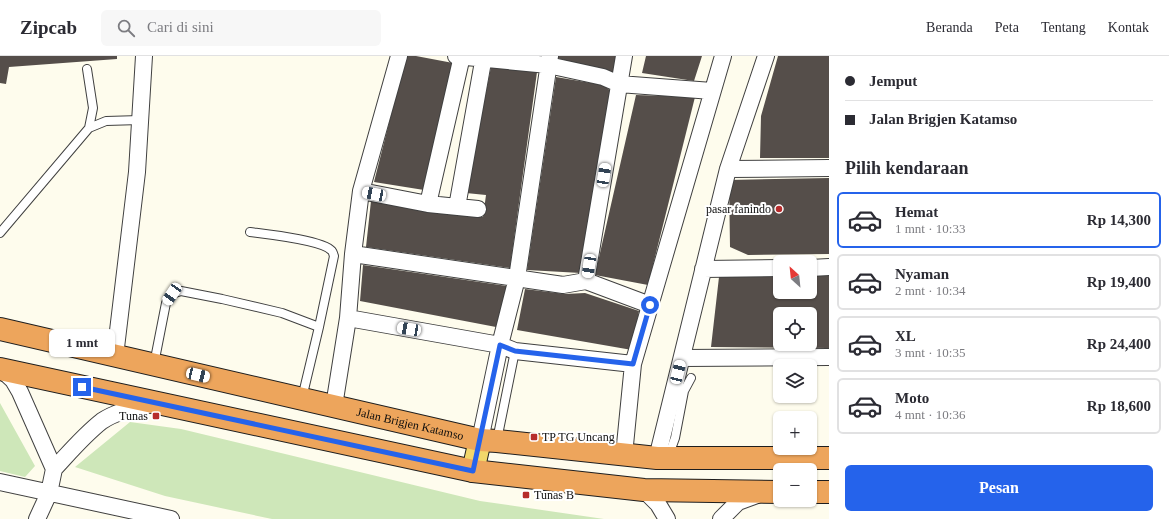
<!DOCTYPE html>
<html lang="id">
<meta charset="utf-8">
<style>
body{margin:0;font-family:Georgia,serif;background:#f7f7f7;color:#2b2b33;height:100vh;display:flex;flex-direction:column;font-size:15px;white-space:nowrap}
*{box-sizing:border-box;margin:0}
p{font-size:13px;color:#7c7c81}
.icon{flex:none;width:22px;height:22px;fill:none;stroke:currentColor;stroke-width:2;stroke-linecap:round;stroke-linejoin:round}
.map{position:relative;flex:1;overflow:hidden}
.panel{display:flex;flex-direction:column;background:#fff;width:340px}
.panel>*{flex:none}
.banner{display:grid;align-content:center;height:88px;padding:0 16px;background:#fff}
.needle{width:26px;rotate:333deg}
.buttons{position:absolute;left:773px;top:199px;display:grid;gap:8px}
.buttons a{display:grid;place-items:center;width:44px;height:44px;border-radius:6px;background:#fff;box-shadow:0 1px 3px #0004;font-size:20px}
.end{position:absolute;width:18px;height:18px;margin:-9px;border:5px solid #2563eb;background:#fff;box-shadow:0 0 0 2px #fff}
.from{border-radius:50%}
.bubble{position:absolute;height:28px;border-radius:6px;background:#fff;box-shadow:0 1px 3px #0004;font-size:13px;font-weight:700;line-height:28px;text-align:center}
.car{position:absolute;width:12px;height:24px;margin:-12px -6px;border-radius:5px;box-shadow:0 0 3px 1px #0007;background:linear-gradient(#fff 24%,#345 0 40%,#fff 0 76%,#345 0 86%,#fff 0)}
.banner b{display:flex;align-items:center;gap:14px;height:38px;font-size:15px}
.banner b+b{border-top:1px solid #e1e1e2}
.banner i{width:10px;height:10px;background:#2b2b33}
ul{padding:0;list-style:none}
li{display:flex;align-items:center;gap:12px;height:56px;margin:0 8px 6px;padding:0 8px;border:2px solid #e1e1e2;border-radius:6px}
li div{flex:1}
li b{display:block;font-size:15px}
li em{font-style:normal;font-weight:700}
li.selected{border-color:#2563eb}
li>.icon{width:36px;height:36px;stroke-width:1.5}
h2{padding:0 16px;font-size:18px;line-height:48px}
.cta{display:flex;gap:8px;margin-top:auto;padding:8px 16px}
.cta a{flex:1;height:46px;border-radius:6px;background:#2563eb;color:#fff;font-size:16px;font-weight:700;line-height:46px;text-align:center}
header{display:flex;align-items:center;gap:24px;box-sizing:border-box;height:56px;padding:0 20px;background:#fff;border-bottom:1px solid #e1e1e2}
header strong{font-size:19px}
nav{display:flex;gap:22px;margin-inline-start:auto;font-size:14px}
.search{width:280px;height:36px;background:#f7f7f7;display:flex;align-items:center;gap:10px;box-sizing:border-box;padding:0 14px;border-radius:6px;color:#7c7c81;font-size:15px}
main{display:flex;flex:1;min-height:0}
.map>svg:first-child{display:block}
</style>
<header>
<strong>Zipcab</strong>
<div class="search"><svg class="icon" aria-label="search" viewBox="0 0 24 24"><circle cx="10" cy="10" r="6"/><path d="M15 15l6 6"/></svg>Cari di sini</div>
<nav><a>Beranda</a><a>Peta</a><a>Tentang</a><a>Kontak</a></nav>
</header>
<main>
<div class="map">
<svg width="829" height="463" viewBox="0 0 829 463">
<rect width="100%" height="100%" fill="#fefced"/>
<path fill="#cee7b9" d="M0,347L35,410L25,421L0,415Z
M130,366L181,373L480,445L604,463H272L165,440L75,411Z"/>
<path fill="#554e4a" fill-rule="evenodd" d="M0,0H117V3L9,11L6,28L0,27Z
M406,0H416L453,7L424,134L374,126Z
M557,0H617L614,18L557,2Z
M646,0H702L694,25L642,17Z
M778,0H829V102H760L761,60Z
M491,11L537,16L510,212L366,191L371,145L483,161L486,139L466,137Z
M556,21L603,29L611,35L581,217L527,214Z
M636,39L695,41L648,229L595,219Z
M829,122V198L748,199L730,191L729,124Z
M363,209L507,230L496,271L360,245Z
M810,219H829V292L711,291L719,221L780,220V236H810ZM780,258H810V288H780Z
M525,233L565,238L585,237L639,255L632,294L517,274Z"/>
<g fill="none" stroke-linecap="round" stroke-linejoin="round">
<defs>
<path id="lane" d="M87,13L93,52L89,72
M250,176C265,178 323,184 332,195C333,196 333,198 334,200L319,271L302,342
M0,177L89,72L106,65L140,64
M154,308L166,247L172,238L181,235L222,243L282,257L319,271
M497,384L515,295
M668,401L675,382L684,335L691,322"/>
<path id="street" d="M456,0L548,9L603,21L619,28L712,35
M728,113L829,112
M361,135L428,148L478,153
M428,148L462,0
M457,151L484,0
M353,198L563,229L586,225L650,249
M810,212L829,211
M703,213L780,212
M586,225L624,0
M348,262L500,289L515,295L633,308L723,0
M115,300L137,116L144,0
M682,302L829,301
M1,313L13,324L20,336L54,413C69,397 84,379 102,365C117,355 135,351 152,348
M334,350L348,262L353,198L361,135L399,0
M480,384L500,289L517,222L550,0
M624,399L633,308
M657,402L728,113L766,0
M0,426L171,463
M644,434L658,448L667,463
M37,463L49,437L54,413
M721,463L738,446L757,439"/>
<path id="primary" d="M473,415L480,384"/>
<g id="highway">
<path id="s1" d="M0,273L480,384L497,385L657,402H829"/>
<path d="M0,313L473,415L644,434L780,436"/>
<path d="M810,436H829"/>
</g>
</defs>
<use href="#lane" stroke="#404040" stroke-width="10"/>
<use href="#street" stroke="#404040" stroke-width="18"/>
<use href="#primary" stroke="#1e1e1e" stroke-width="24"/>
<use href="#highway" stroke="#1e1e1e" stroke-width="24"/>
<use href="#lane" stroke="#fff" stroke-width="8"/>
<use href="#street" stroke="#fff" stroke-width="16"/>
<use href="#primary" stroke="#f2d76a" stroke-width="22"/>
<use href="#highway" stroke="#eda55c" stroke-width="22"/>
</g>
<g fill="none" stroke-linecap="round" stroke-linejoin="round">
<path stroke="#2563eb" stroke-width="5" d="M82,331L473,415L500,289L515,295L633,308L650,249"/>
</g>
<g fill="#b62c2c" stroke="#fff" stroke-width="1.5">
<circle cx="779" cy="153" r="4"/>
<rect x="152" y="356" width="8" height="8" rx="2"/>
<rect x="530" y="377" width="8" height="8" rx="2"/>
<rect x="522" y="435" width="8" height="8" rx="2"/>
</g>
<g text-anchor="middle" stroke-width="4" stroke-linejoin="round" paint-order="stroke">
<g font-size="12" fill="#0d0d0d" stroke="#fff" text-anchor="end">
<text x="771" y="157">pasar fanindo</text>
<text x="148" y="364">Tunas</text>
<text x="542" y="385" text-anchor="start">TP TG Uncang</text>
<text x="534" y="443" text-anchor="start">Tunas B</text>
</g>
<g font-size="12" fill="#0d0d0d" stroke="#fff">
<text dy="4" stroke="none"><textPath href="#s1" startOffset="421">Jalan Brigjen Katamso</textPath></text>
</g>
</g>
</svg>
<div class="buttons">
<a><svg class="needle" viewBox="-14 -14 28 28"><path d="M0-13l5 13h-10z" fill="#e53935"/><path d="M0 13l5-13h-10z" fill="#7c7c81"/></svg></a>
<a><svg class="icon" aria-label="locate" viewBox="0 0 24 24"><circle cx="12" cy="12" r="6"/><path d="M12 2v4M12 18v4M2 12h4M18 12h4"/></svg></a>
<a><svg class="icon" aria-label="layers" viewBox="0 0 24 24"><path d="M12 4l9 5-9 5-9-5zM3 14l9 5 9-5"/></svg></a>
<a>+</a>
<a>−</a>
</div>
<i class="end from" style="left:650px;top:249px"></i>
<i class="end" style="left:82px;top:331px"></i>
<div class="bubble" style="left:49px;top:273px;width:66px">1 mnt</div>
<i class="car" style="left:604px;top:119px;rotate:9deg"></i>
<i class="car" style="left:374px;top:138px;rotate:281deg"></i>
<i class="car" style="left:589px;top:210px;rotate:189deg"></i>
<i class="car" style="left:172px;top:238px;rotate:214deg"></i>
<i class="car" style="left:409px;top:273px;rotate:280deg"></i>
<i class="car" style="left:678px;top:316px;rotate:14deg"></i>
<i class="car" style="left:198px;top:319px;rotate:103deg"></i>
</div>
<section class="panel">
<div class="banner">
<b><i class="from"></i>Jemput</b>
<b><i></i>Jalan Brigjen Katamso</b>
</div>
<h2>Pilih kendaraan</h2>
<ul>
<li class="selected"><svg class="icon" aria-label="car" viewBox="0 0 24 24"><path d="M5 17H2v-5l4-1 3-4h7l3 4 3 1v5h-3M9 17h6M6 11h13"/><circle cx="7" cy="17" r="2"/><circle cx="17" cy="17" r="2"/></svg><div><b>Hemat</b><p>1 mnt · 10:33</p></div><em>Rp 14,300</em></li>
<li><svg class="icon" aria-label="car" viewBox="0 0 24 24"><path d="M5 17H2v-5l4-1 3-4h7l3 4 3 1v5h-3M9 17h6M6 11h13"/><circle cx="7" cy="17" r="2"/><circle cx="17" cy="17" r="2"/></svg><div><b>Nyaman</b><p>2 mnt · 10:34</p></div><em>Rp 19,400</em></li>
<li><svg class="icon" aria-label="car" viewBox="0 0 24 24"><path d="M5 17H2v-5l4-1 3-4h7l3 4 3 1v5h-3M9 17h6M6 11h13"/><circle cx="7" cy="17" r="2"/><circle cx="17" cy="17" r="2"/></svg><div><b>XL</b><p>3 mnt · 10:35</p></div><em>Rp 24,400</em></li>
<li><svg class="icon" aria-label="car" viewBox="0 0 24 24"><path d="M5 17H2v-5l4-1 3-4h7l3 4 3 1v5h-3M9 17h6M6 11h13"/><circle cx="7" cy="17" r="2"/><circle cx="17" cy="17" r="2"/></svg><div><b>Moto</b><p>4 mnt · 10:36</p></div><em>Rp 18,600</em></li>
</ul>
<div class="cta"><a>Pesan</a></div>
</section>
</main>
